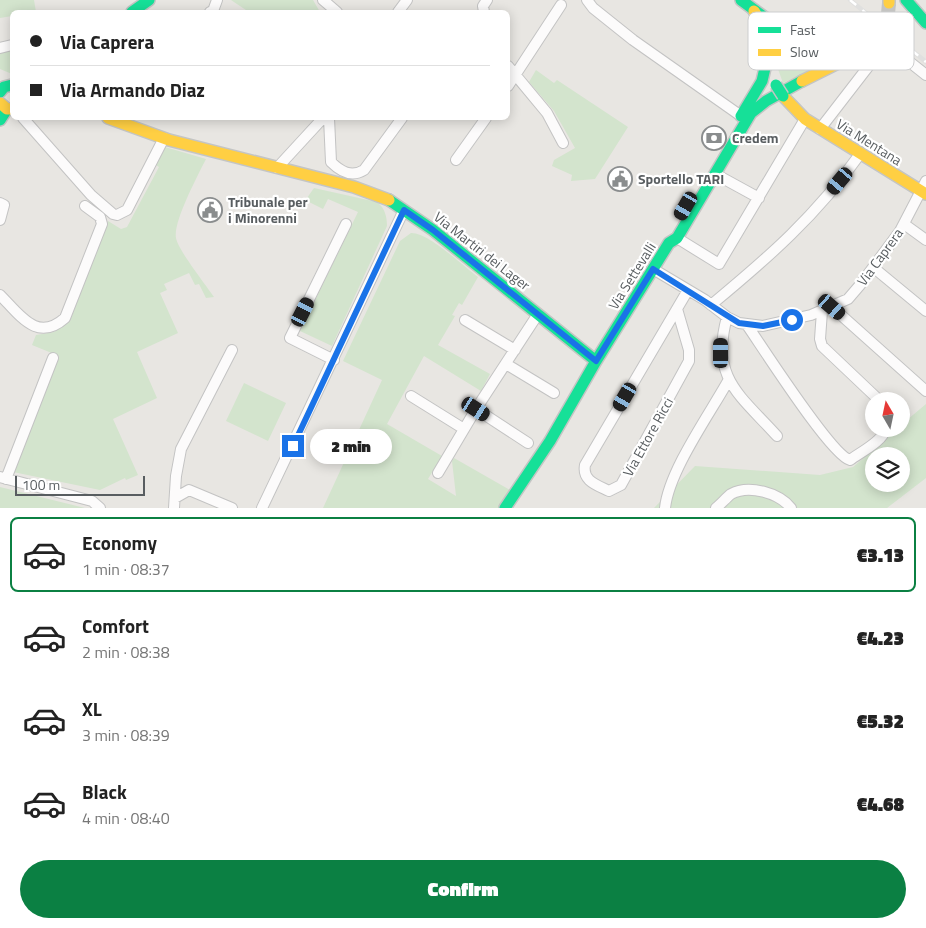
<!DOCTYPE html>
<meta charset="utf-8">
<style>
body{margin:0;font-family:"Titillium Web",sans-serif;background:#f2f2f2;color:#222;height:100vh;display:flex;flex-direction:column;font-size:19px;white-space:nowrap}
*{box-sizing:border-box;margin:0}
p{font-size:16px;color:#767676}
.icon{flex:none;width:28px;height:28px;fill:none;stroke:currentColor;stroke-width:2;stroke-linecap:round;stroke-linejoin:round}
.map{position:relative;height:508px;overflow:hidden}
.side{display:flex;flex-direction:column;background:#fff;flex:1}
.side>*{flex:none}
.guide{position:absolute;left:10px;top:10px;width:500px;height:110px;border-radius:8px;box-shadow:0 2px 12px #0003;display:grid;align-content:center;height:110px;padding:0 20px;background:#fff}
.needle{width:32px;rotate:351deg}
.fabs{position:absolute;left:865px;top:392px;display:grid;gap:10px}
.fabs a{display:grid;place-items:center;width:45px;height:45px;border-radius:50%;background:#fff;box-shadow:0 2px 12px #0003;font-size:25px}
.scale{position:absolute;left:15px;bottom:12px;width:130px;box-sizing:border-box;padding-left:5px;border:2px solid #585d60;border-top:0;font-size:14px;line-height:18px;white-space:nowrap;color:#585d60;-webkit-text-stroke:4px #fff;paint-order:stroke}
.end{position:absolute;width:22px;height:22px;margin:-11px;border:6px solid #1a73e8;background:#fff;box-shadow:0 0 0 2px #fff}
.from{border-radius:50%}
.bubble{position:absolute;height:35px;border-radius:18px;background:#fff;box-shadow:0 2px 12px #0003;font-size:16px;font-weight:800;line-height:35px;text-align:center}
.car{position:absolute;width:15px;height:30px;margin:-15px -8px;border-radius:6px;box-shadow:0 0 4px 1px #0007;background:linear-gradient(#222 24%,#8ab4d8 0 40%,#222 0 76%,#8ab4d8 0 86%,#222 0)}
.guide b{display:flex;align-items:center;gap:18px;height:48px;font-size:19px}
.guide b+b{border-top:1px solid #e0e0e0}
.guide i{width:12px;height:12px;background:#222}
ul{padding:9px 0 0;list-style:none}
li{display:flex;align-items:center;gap:15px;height:75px;margin:0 10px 8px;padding:0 10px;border:2px solid transparent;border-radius:8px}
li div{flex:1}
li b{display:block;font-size:19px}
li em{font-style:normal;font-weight:800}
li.active{border-color:#0b8043}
li>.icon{width:45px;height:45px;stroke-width:1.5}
.action{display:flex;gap:10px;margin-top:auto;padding:10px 20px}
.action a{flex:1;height:58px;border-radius:30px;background:#0b8043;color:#fff;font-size:20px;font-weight:800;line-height:58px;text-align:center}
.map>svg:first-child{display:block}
</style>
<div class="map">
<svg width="926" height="508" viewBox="0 0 926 508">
<rect width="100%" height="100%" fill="#e8e6e2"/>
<path fill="#d3e4cd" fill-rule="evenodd" d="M0,0H34L36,12H12V16L0,18Z
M231,0H313L320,12H249Z
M771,32L833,59L783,83L778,69Z
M12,49V74L0,69V52Z
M536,70L554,83L557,80L628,127L595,179L571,181L572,175L552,166L554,160L575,148L554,111L529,82Z
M165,147L206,159C198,175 173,222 176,238C178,250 206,285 214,297L206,298L199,284L195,285L189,273L164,284L167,290L160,293L178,333L137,352L157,398L113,419L138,475L126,480L125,478L100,490L13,472L59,356L32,345L36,335L54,332L70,321L108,221L121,229L127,227L159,167L154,164Z
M314,188L377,202C385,208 387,217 387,226L332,346L300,331L358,212L328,199L323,209L309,202L304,210L302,205Z
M411,233C428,232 463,266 478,277L462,305L459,303L452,315L455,316L438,345L490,374L481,391L424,356L387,424L442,456L428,479L456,496L452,461L454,458L510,490L498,508H323L382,380L343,361L400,241Z
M244,383L286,403L268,441L226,421Z
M926,404V478L887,508H795C784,486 758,485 735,487L717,508H654L695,466L820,475L853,467L897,429H901V425ZM874,456H901V484H874Z
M0,487L85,508H0Z
M756,490L791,508H720L731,497Z"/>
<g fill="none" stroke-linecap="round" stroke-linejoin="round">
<path stroke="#c4c4c2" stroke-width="14" stroke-dasharray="14 7" stroke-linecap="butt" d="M875,35L888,14L889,3"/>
<defs>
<path id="street" d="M323,0L337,12
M587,0L593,8L633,40L741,116
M210,12L213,11L217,0
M398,12L407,0
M484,12L483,6L487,0
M887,44L926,75
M0,48L12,45
M508,66L547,113L563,143
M508,86L561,5
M23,118L91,195L113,214L117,215L127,210L164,138
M329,118L331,162C340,171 351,178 364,170L402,118
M820,129L871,63
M456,160L486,118
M277,168L323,118
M717,175L759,198
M0,203L4,205L0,220
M904,224L926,240
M677,238L719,264L805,119
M874,268L926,311
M653,269L705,300L727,317L739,323L763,326L811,315L848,299L860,285L900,231L926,181
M0,295C20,315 37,343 65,318L102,224L100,217L85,206
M711,305C769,257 816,216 860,154
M832,307L926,391
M677,309L689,350V361L621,485L609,491C597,485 582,481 585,465L688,290
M822,311L820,339L822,346L880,401
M727,317C710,378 740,395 777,436
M465,320L515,350
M747,325C763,348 831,455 850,460C859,453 884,441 885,429
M334,360L290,338L346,224
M506,364L554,393
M411,396L464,429
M476,409L528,443
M438,473L476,409L538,314
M0,477L92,501L100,508
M6,479L53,358
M175,498L189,490L232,508
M174,508L176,476L181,449L232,350
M262,508L404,210
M665,508C669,471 709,415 728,381
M716,508C721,504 726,498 731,494C749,484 779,493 791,508"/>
<path id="fast" d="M741,0L806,48L824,53L856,49
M906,0L926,23
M132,12L149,0
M0,92L4,87L12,85
M741,116L762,81L768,55
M0,120L7,109
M389,200L433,230L596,361
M505,508L550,441L596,361L669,243L677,238L751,113L766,101L802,81"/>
<path id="slow" d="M889,0V3
M754,11L762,24L769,64
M802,81L846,59L875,35
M783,96L805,119L926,194
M0,103L7,109H12
M108,118L169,140L354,187L389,200"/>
</defs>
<use href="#street" stroke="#c3c3c3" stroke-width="12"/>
<use href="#fast" stroke="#c4c5c4" stroke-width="14"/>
<use href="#slow" stroke="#c4c5c4" stroke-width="14"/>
<use href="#street" stroke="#fcfbfb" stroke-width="10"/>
<use href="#fast" stroke="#16e098" stroke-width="11"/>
<use href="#slow" stroke="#ffcf43" stroke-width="11"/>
<defs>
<path id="rail" d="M850,0L926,62"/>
</defs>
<use href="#rail" stroke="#e0e0df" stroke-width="4.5"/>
<use href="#rail" stroke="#fff" stroke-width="2.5" stroke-dasharray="8" stroke-linecap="butt"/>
<defs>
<path id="fast-bridge" d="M776,85L783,96"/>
</defs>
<use href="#fast-bridge" stroke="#c4c5c4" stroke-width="14" stroke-linecap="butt"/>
<use href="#fast-bridge" stroke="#16e098" stroke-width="11"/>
</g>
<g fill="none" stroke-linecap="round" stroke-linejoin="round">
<path stroke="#1a73e8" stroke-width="6" d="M293,446L404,210L433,230L596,361L653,269L739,323L763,326L792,320"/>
</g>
<defs>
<symbol id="bank-ring" viewBox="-11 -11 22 22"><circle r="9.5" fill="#fff" stroke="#8a8d8e" stroke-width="1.5"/><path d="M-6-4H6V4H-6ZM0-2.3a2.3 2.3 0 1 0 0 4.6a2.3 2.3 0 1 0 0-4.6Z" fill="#8a8d8e"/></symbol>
<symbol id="civic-ring" viewBox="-11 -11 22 22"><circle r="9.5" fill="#fff" stroke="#8a8d8e" stroke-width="1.5"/><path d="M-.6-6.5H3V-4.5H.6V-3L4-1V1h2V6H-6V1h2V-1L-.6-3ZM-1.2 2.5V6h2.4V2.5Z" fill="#8a8d8e"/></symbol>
</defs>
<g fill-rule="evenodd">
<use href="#bank-ring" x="700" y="124" width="28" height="28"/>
<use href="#civic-ring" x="606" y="165" width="28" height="28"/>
<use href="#civic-ring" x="196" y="196" width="28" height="28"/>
</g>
<g text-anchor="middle" stroke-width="4.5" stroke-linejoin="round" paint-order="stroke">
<g font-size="14" font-weight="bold" fill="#585d60" stroke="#fff" text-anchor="start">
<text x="732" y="143">Credem</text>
<text x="638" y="184">Sportello TARI</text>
<text x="228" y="207">Tribunale per<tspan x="228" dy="16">i Minorenni</tspan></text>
</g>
<g font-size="14" fill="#585d60" stroke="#fff">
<text transform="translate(869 142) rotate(32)" y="5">Via Mentana</text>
<text transform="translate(482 251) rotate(38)" y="5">Via Martiri dei Lager</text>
<text transform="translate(880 257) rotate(-54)" y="5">Via Caprera</text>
<text transform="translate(632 276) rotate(-58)" y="5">Via Settevalli</text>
<text transform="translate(648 437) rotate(-61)" y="5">Via Ettore Ricci</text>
</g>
</g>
<rect x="748" y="12" width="166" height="58" rx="8" fill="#fff" stroke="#cdcecf" stroke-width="1"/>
<rect x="758" y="27" width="23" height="6" fill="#16e098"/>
<rect x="758" y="49" width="23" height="7" fill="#ffcf43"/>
<g font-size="14" fill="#585d60">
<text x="790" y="35">Fast</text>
<text x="790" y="57">Slow</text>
</g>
</svg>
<div class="fabs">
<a><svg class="needle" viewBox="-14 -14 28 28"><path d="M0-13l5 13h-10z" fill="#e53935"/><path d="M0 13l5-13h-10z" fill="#767676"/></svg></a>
<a><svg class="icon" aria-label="layers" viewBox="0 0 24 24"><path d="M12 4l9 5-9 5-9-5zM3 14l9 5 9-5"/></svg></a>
</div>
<div class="scale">100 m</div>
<i class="end from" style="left:792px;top:320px"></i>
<i class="end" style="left:293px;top:446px"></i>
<div class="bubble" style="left:310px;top:429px;width:82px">2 min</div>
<i class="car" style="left:840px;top:181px;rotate:220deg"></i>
<i class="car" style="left:686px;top:206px;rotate:210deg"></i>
<i class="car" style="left:832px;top:307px;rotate:131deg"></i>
<i class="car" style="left:303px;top:312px;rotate:27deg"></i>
<i class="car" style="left:721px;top:353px;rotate:0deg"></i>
<i class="car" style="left:625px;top:397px;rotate:210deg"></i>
<i class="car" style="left:476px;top:409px;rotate:123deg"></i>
<div class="guide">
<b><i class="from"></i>Via Caprera</b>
<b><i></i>Via Armando Diaz</b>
</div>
</div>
<section class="side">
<ul>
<li class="active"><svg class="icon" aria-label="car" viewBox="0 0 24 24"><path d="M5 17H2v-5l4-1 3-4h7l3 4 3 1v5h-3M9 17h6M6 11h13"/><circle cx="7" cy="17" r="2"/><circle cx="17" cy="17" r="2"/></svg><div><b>Economy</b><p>1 min · 08:37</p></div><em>€3.13</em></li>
<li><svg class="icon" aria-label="car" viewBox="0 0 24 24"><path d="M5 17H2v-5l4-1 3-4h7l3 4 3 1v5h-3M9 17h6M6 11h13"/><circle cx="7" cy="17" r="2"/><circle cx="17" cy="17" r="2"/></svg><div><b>Comfort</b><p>2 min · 08:38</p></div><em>€4.23</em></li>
<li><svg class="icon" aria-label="car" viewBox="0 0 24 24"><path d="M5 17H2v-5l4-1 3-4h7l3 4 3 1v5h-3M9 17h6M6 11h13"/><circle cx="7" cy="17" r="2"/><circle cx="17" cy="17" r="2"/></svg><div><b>XL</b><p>3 min · 08:39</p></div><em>€5.32</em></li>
<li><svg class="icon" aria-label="car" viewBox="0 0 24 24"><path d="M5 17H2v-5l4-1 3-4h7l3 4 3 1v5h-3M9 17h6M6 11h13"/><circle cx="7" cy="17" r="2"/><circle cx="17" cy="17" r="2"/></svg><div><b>Black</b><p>4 min · 08:40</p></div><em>€4.68</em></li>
</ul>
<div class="action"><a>Confirm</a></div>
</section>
